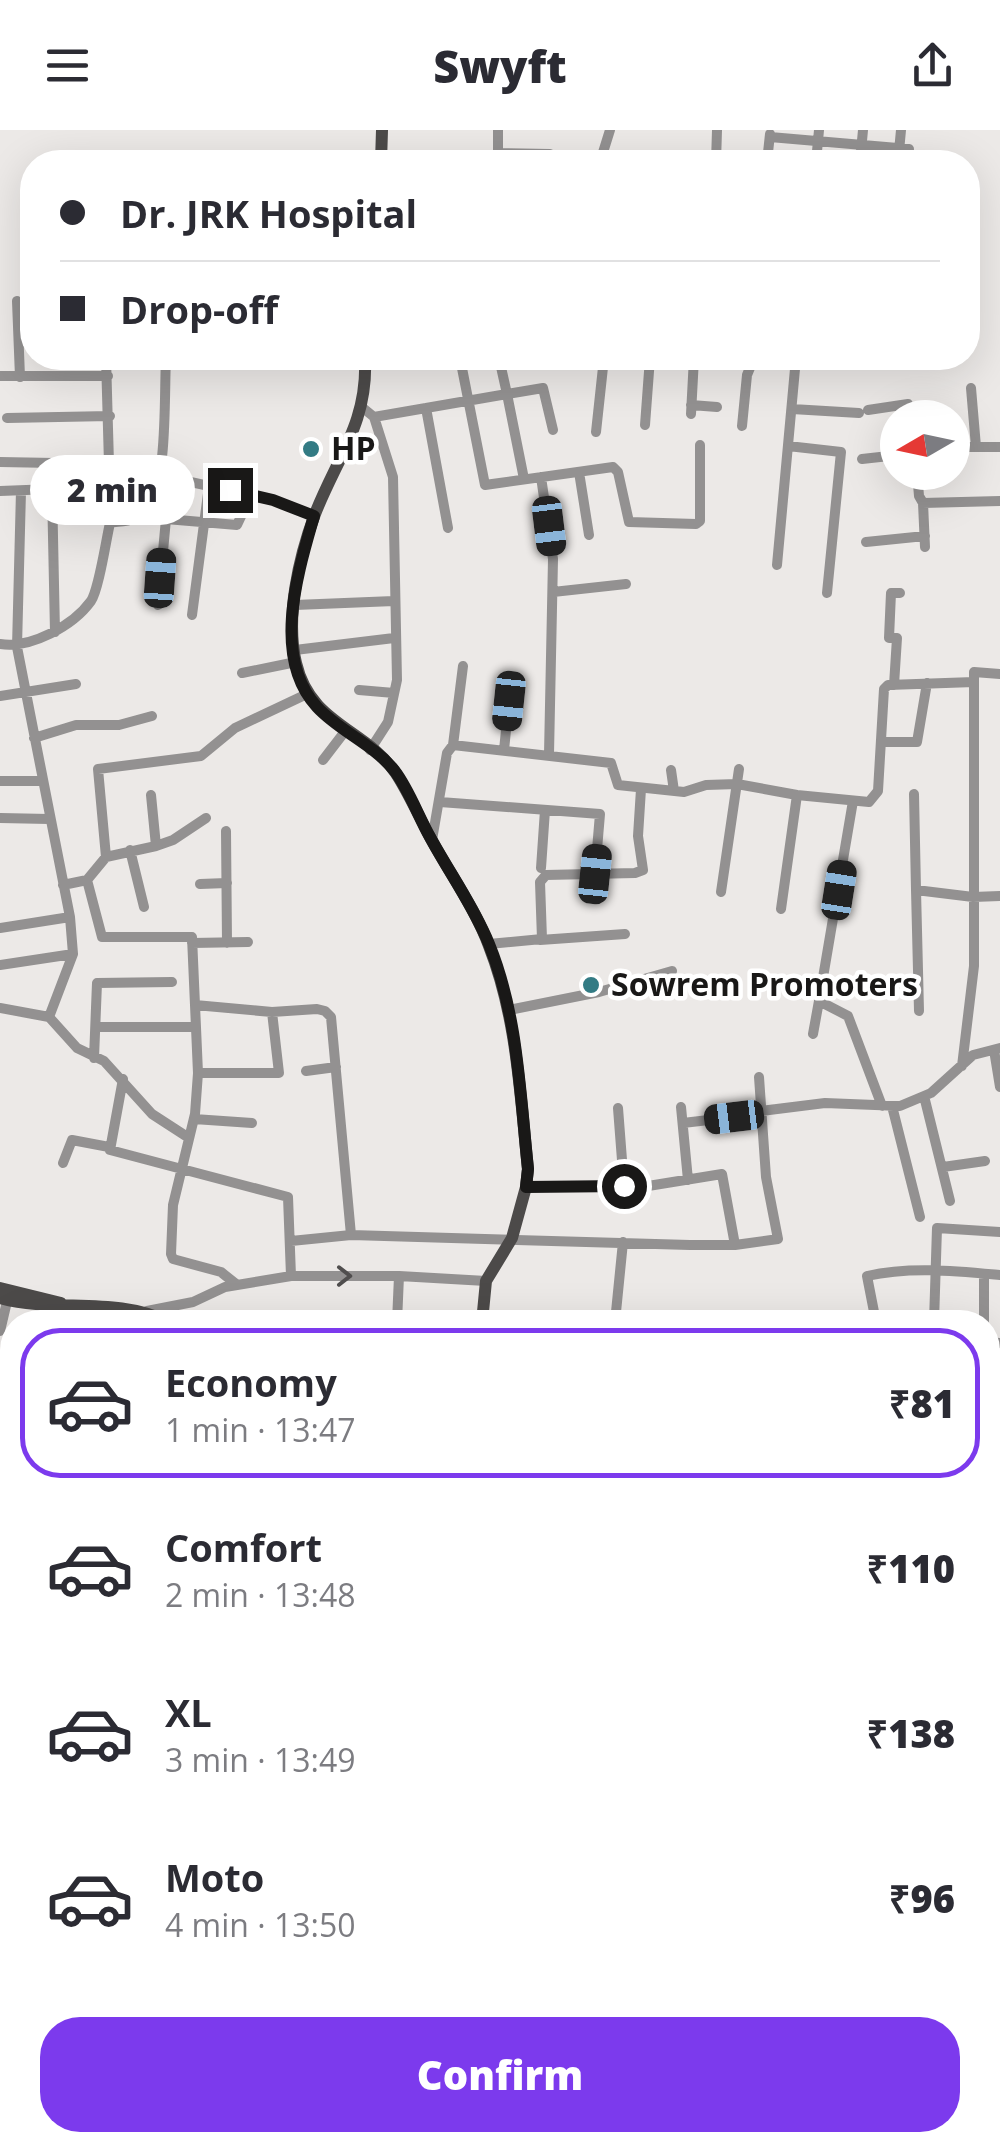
<!DOCTYPE html>
<meta charset="utf-8">
<style>
body{margin:0;font-family:"Open Sans",sans-serif;background:#f2f2f3;color:#2b2b33;height:100vh;display:flex;flex-direction:column;font-size:38px;white-space:nowrap}
*{box-sizing:border-box;margin:0}
p{font-size:32px;color:#7c7c81}
.icon{flex:none;width:55px;height:55px;fill:none;stroke:currentColor;stroke-width:2;stroke-linecap:round;stroke-linejoin:round}
.map{position:relative;flex:1;overflow:hidden}
.sheet{position:absolute;left:0px;top:1180px;width:1000px;height:842px;display:flex;flex-direction:column;background:#fff;border-radius:40px 40px 0 0;box-shadow:0 10px 40px #0002}
.sheet>*{flex:none}
.top-card{position:absolute;left:20px;top:20px;width:960px;height:220px;border-radius:40px;box-shadow:0 10px 40px #0002;display:grid;align-content:center;height:220px;padding:0 40px;background:#fff}
.needle{width:65px;rotate:261deg}
.fabs{position:absolute;left:880px;top:270px;display:grid;gap:20px}
.fabs a{display:grid;place-items:center;width:90px;height:90px;border-radius:50%;background:#fff;box-shadow:0 10px 40px #0002;font-size:50px}
.end{position:absolute;width:45px;height:45px;margin:-22px;border:12px solid #191817;background:#fff;box-shadow:0 0 0 5px #fff}
.from{border-radius:50%}
.bubble{position:absolute;height:70px;border-radius:35px;background:#fff;box-shadow:0 10px 40px #0002;font-size:32px;font-weight:800;line-height:70px;text-align:center}
.car{position:absolute;width:30px;height:60px;margin:-30px -15px;border-radius:12px;box-shadow:0 0 8px 2px #0007;background:linear-gradient(#222 24%,#8ab4d8 0 40%,#222 0 76%,#8ab4d8 0 86%,#222 0)}
.top-card b{display:flex;align-items:center;gap:35px;height:95px;font-size:38px}
.top-card b+b{border-top:2px solid #e1e1e2}
.top-card i{width:25px;height:25px;background:#2b2b33}
ul{padding:18px 0 0;list-style:none}
li{display:flex;align-items:center;gap:30px;height:150px;margin:0 20px 15px;padding:0 20px;border:5px solid transparent;border-radius:40px}
li div{flex:1}
li b{display:block;font-size:38px}
li em{font-style:normal;font-weight:800}
li.on{border-color:#7c3aed}
li>.icon{width:90px;height:90px;stroke-width:1.5}
.cta{display:flex;gap:20px;margin-top:auto;padding:20px 40px}
.cta a{flex:1;height:115px;border-radius:40px;background:#7c3aed;color:#fff;font-size:40px;font-weight:800;line-height:115px;text-align:center}
header{display:flex;justify-content:space-between;align-items:center;height:130px;padding:0 40px;background:#fff;font-size:45px;font-weight:800}
.map>svg:first-child{display:block}
</style>
<header><svg class="icon" aria-label="menu" viewBox="0 0 24 24"><path d="M4 6h16M4 12h16M4 18h16"/></svg>Swyft<svg class="icon" aria-label="share" viewBox="0 0 24 24"><path d="M12 15V3M7 8l5-5 5 5M5 13v7h14v-7"/></svg></header>
<div class="map">
<svg width="1000" height="2021" viewBox="0 0 1000 2021">
<rect width="100%" height="100%" fill="#ece9e7"/>
<g fill="none" stroke-linecap="round" stroke-linejoin="round">
<path stroke="#91a364" stroke-width="2.5" d="M0,1907L12,1900"/>
<path stroke="#939191" stroke-width="10" d="M770,7L909,19
M498,23L550,24L549,31
M498,32V0
M600,32L610,0
M716,32L717,0
M767,32L770,4
M816,32L819,0
M860,32L863,0
M898,32L901,0
M17,171L20,247
M106,228L109,334
M460,228L485,355L613,337L618,342L629,392L696,394L700,391V315
M719,228H730
M0,246H108
M971,258L976,317
M691,275L717,277
M363,278L374,287L393,347L397,550L388,592L370,620
M426,278L448,398
M792,279L859,283
M868,280L908,274L913,288
M691,284L694,228
M374,287L507,264L499,228
M7,288L110,286
M645,295L650,228
M742,296L747,245L754,228
M596,302L604,228
M788,316L841,322L827,463
M952,317H1000
M862,329L898,325
M0,332L109,334L273,370L314,386
M579,342L589,405
M917,342L919,366L923,373L1000,371
M541,347L553,429L549,624
M524,349L507,264L543,258L553,300
M0,361L52,359L55,502
M21,361L17,517L70,787L73,824L49,887
M923,373L925,417
M866,412L925,406
M777,435L796,228
M553,462L626,454
M158,475L166,389L237,395L251,365
M295,475L394,471
M192,485L209,356
M0,514C30,519 73,496 91,471C99,459 106,410 110,393C121,391 140,391 147,381C168,353 164,264 166,228
M295,520L394,508
M242,543L296,532
M894,555L897,508H889L891,463H900
M359,560L394,563
M0,566L76,554
M34,608L76,595H119L152,586
M881,612H917L927,553
M453,615L463,536
M504,620L509,571
M323,630L346,600
M671,640L674,661
M0,651H42
M914,664L916,760
M151,665L156,716
M853,671L819,871L848,886L882,976
M440,672L600,684L595,743
M0,688L49,689
M226,701L227,813
M432,710L447,623L453,615L611,633L618,655L684,662L706,655L737,654L797,665L869,672L878,661L884,559L888,555L974,552
M130,720L144,777
M106,727L98,639L201,626L235,598L307,564
M541,738L545,680
M87,750L102,807H192L198,943L195,984L173,1075L171,1124L173,1129L221,1142L236,1154
M200,754L227,753
M63,755L87,750L106,727L156,716L173,710L206,688
M721,762L739,639
M781,779L797,665
M0,798L70,787
M540,810L625,804
M192,813L248,812
M489,814L542,809L540,752L546,745L635,743L643,740L638,706L641,659
M0,835L73,824
M195,875L272,882L317,879L325,881L331,887L351,1105
M0,878L49,887L77,918L104,931L152,984L189,1008
M509,880L599,862L672,841
M919,881L916,760L973,767L1000,766
M96,897H194
M813,904L819,871
M994,920L1000,957
M94,928L97,853L172,852
M962,936L974,836V542L1000,544
M306,941L336,937
M198,943H279L272,882
M123,949L110,1020L288,1067L291,1146
M924,966L950,1071
M892,976L920,1087
M681,977L688,1050
M618,978L624,1056
M761,981L825,973L900,976L931,963L973,925L1000,918
M194,989L252,993
M683,993L734,987
M63,1033L72,1010L109,1017
M943,1037L985,1031
M526,1057H642L722,1044L735,1115
M291,1111L351,1105L690,1115H735L778,1109L766,1047L759,947
M147,1181L193,1172L225,1157L291,1146H399L486,1151
M397,1192L399,1146
M615,1192L623,1112
M749,1192L832,1189
M876,1192L867,1146C910,1136 957,1141 1000,1145
M934,1192L937,1098L1000,1102
M984,1192V1144
M0,1201L9,1163
M988,1212L1000,1213
M988,1333L1000,1394
M0,1368L12,1369
M0,1436H12
M0,1517L12,1516
M0,1533L7,1532
M0,1651L12,1717
M8,1728L12,1748
M988,1807L1000,1805
M0,1853L12,1851
M988,1929H989
M0,1954L12,1948
M988,1982L996,1983
M75,2010L83,2021
M173,2010L174,2021
M238,2010L240,2021
M310,2010L312,2021
M422,2010L424,2021
M465,2010L467,2021
M512,2010L514,2021
M613,2010L620,2021
M0,2014L12,2007
M90,2021L101,2010
M529,2021L583,2010
M846,2021L847,2010"/>
<path stroke="#4c4a49" stroke-width="12" d="M381,32L382,0
M365,228C368,292 338,326 315,384C299,427 285,487 296,533C310,594 364,598 395,642C409,663 419,687 431,709C450,744 475,778 489,816C517,887 520,964 528,1039L526,1057L512,1108L486,1151L482,1192
M0,1158L61,1173
M0,1168C55,1183 117,1166 168,1192
M921,2010L951,2021"/>
</g>
<defs><path id="oneway-chevron" d="M-2-3.5L2.5 0L-2 3.5" fill="none" stroke-width="1.6" stroke-linecap="round" stroke-linejoin="round" transform="scale(2.5)"/></defs>
<use stroke="#504e4e" href="#oneway-chevron" transform="translate(344 1146)"/>
<g fill="none" stroke-linecap="round" stroke-linejoin="round">
<path stroke="#191817" stroke-width="12" d="M230,360L273,370L314,386C298,442 271,527 317,577C339,601 373,614 394,640C409,659 418,686 430,707C449,742 474,777 489,814C518,885 520,964 528,1039L526,1057L624,1056"/>
</g>
<g fill="#337b84" stroke="#fff" stroke-width="4">
<circle cx="311" cy="319" r="10"/>
<circle cx="591" cy="855" r="10"/>
</g>
<g text-anchor="middle" stroke-width="9" stroke-linejoin="round" paint-order="stroke">
<g font-size="32" font-weight="bold" fill="#191817" stroke="#fff" text-anchor="start">
<text x="331" y="330">HP</text>
<text x="611" y="866">Sowrem Promoters</text>
</g>
</g>
</svg>
<div class="fabs">
<a><svg class="needle" viewBox="-14 -14 28 28"><path d="M0-13l5 13h-10z" fill="#e53935"/><path d="M0 13l5-13h-10z" fill="#7c7c81"/></svg></a>
</div>
<i class="end from" style="left:624px;top:1056px"></i>
<i class="end" style="left:230px;top:360px"></i>
<div class="bubble" style="left:30px;top:325px;width:165px">2 min</div>
<i class="car" style="left:549px;top:396px;rotate:173deg"></i>
<i class="car" style="left:160px;top:448px;rotate:4deg"></i>
<i class="car" style="left:509px;top:571px;rotate:186deg"></i>
<i class="car" style="left:595px;top:744px;rotate:6deg"></i>
<i class="car" style="left:839px;top:760px;rotate:9deg"></i>
<i class="car" style="left:734px;top:987px;rotate:263deg"></i>
<div class="top-card">
<b><i class="from"></i>Dr. JRK Hospital</b>
<b><i></i>Drop-off</b>
</div>
<section class="sheet">
<ul>
<li class="on"><svg class="icon" aria-label="car" viewBox="0 0 24 24"><path d="M5 17H2v-5l4-1 3-4h7l3 4 3 1v5h-3M9 17h6M6 11h13"/><circle cx="7" cy="17" r="2"/><circle cx="17" cy="17" r="2"/></svg><div><b>Economy</b><p>1 min · 13:47</p></div><em>₹81</em></li>
<li><svg class="icon" aria-label="car" viewBox="0 0 24 24"><path d="M5 17H2v-5l4-1 3-4h7l3 4 3 1v5h-3M9 17h6M6 11h13"/><circle cx="7" cy="17" r="2"/><circle cx="17" cy="17" r="2"/></svg><div><b>Comfort</b><p>2 min · 13:48</p></div><em>₹110</em></li>
<li><svg class="icon" aria-label="car" viewBox="0 0 24 24"><path d="M5 17H2v-5l4-1 3-4h7l3 4 3 1v5h-3M9 17h6M6 11h13"/><circle cx="7" cy="17" r="2"/><circle cx="17" cy="17" r="2"/></svg><div><b>XL</b><p>3 min · 13:49</p></div><em>₹138</em></li>
<li><svg class="icon" aria-label="car" viewBox="0 0 24 24"><path d="M5 17H2v-5l4-1 3-4h7l3 4 3 1v5h-3M9 17h6M6 11h13"/><circle cx="7" cy="17" r="2"/><circle cx="17" cy="17" r="2"/></svg><div><b>Moto</b><p>4 min · 13:50</p></div><em>₹96</em></li>
</ul>
<div class="cta"><a>Confirm</a></div>
</section>
</div>
